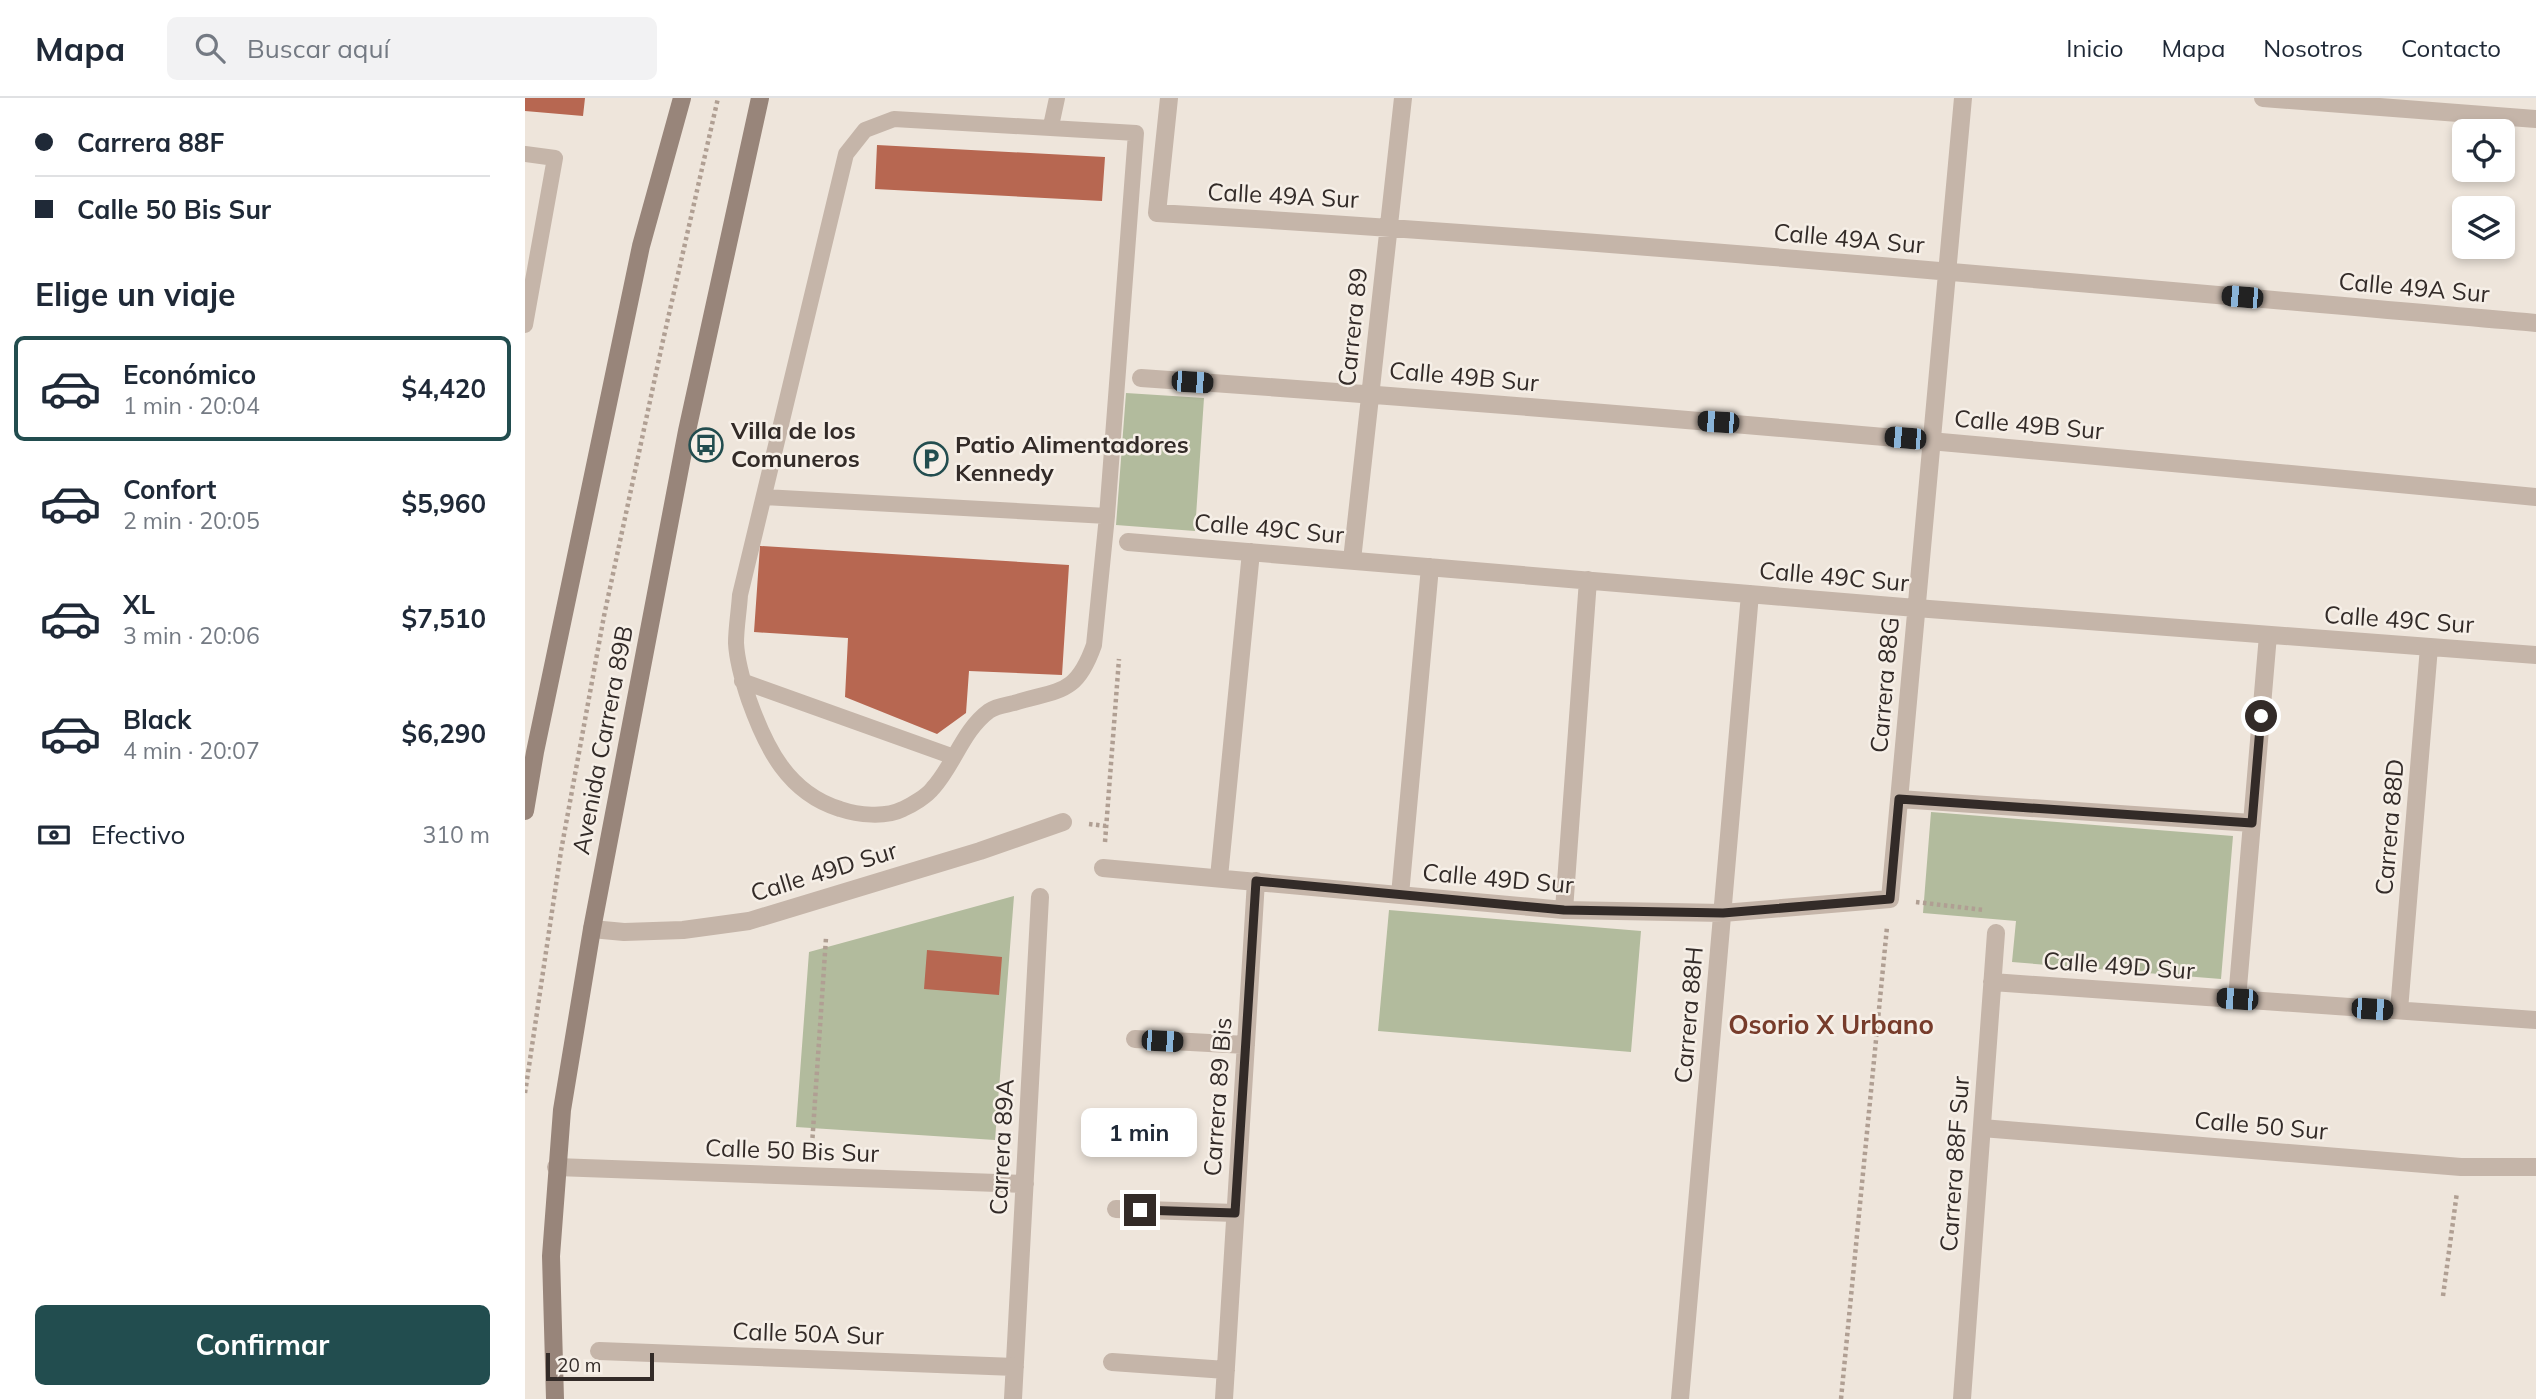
<!DOCTYPE html>
<html lang="es">
<meta charset="utf-8">
<style>
body{margin:0;font-family:Mulish,sans-serif;background:#f2f2f3;color:#1f2937;height:100vh;display:flex;flex-direction:column;font-size:26px;white-space:nowrap}
*{box-sizing:border-box;margin:0}
p{font-size:23px;color:#747a83}
.icon{flex:none;width:38px;height:38px;fill:none;stroke:currentColor;stroke-width:2;stroke-linecap:round;stroke-linejoin:round}
.map{position:relative;flex:1;overflow:hidden}
.side{display:flex;flex-direction:column;background:#fff;width:525px}
.side>*{flex:none}
.top-card{display:grid;align-content:center;height:154px;padding:0 35px;background:#fff}
.buttons{position:absolute;left:1927px;top:21px;display:grid;gap:14px}
.buttons a{display:grid;place-items:center;width:63px;height:63px;border-radius:10px;background:#fff;box-shadow:0 4px 10px #0003;font-size:35px}
.scale{position:absolute;left:21px;bottom:18px;width:108px;box-sizing:border-box;padding-left:7px;border:4px solid #332b28;border-top:0;font-size:19px;line-height:24px;white-space:nowrap;color:#332b28;-webkit-text-stroke:5px #f6efe7;paint-order:stroke}
.end{position:absolute;width:32px;height:32px;margin:-16px;border:9px solid #332b28;background:#fff;box-shadow:0 0 0 4px #fff}
.from{border-radius:50%}
.bubble{position:absolute;height:49px;border-radius:10px;background:#fff;box-shadow:0 4px 10px #0003;font-size:23px;font-weight:700;line-height:49px;text-align:center}
.car{position:absolute;width:21px;height:42px;margin:-21px -10px;border-radius:9px;box-shadow:0 0 5px 2px #0007;background:linear-gradient(#222 24%,#8ab4d8 0 40%,#222 0 76%,#8ab4d8 0 86%,#222 0)}
.top-card b{display:flex;align-items:center;gap:24px;height:66px;font-size:26px}
.top-card b+b{border-top:2px solid #e0e1e3}
.top-card i{width:18px;height:18px;background:#1f2937}
ul{padding:0;list-style:none}
li{display:flex;align-items:center;gap:21px;height:105px;margin:0 14px 10px;padding:0 21px;border:4px solid transparent;border-radius:10px}
li div{flex:1}
li b{display:block;font-size:26px}
li em{font-style:normal;font-weight:700}
li.selected{border-color:#224d4f}
li>.icon{width:63px;height:63px;stroke-width:1.5}
h2{padding:0 35px;font-size:32px;line-height:84px}
.pay{display:flex;align-items:center;gap:18px;height:77px;padding:0 35px;font-size:26px}
.pay p{margin-inline-start:auto}
.action{display:flex;gap:14px;margin-top:auto;padding:14px 35px}
.action a{flex:1;height:80px;border-radius:10px;background:#224d4f;color:#fff;font-size:28px;font-weight:700;line-height:80px;text-align:center}
header{display:flex;align-items:center;gap:42px;box-sizing:border-box;height:98px;padding:0 35px;background:#fff;border-bottom:2px solid #e0e1e3}
header strong{font-size:33px}
nav{display:flex;gap:38px;margin-inline-start:auto;font-size:24px}
.search{width:490px;height:63px;background:#f2f2f3;display:flex;align-items:center;gap:18px;box-sizing:border-box;padding:0 24px;border-radius:10px;color:#747a83;font-size:26px}
main{display:flex;flex:1;min-height:0}
.map>svg:first-child{display:block}
</style>
<header>
<strong>Mapa</strong>
<div class="search"><svg class="icon" aria-label="search" viewBox="0 0 24 24"><circle cx="10" cy="10" r="6"/><path d="M15 15l6 6"/></svg>Buscar aquí</div>
<nav><a>Inicio</a><a>Mapa</a><a>Nosotros</a><a>Contacto</a></nav>
</header>
<main>
<section class="side">
<div class="top-card">
<b><i class="from"></i>Carrera 88F</b>
<b><i></i>Calle 50 Bis Sur</b>
</div>
<h2>Elige un viaje</h2>
<ul>
<li class="selected"><svg class="icon" aria-label="car" viewBox="0 0 24 24"><path d="M5 17H2v-5l4-1 3-4h7l3 4 3 1v5h-3M9 17h6M6 11h13"/><circle cx="7" cy="17" r="2"/><circle cx="17" cy="17" r="2"/></svg><div><b>Económico</b><p>1 min · 20:04</p></div><em>$4,420</em></li>
<li><svg class="icon" aria-label="car" viewBox="0 0 24 24"><path d="M5 17H2v-5l4-1 3-4h7l3 4 3 1v5h-3M9 17h6M6 11h13"/><circle cx="7" cy="17" r="2"/><circle cx="17" cy="17" r="2"/></svg><div><b>Confort</b><p>2 min · 20:05</p></div><em>$5,960</em></li>
<li><svg class="icon" aria-label="car" viewBox="0 0 24 24"><path d="M5 17H2v-5l4-1 3-4h7l3 4 3 1v5h-3M9 17h6M6 11h13"/><circle cx="7" cy="17" r="2"/><circle cx="17" cy="17" r="2"/></svg><div><b>XL</b><p>3 min · 20:06</p></div><em>$7,510</em></li>
<li><svg class="icon" aria-label="car" viewBox="0 0 24 24"><path d="M5 17H2v-5l4-1 3-4h7l3 4 3 1v5h-3M9 17h6M6 11h13"/><circle cx="7" cy="17" r="2"/><circle cx="17" cy="17" r="2"/></svg><div><b>Black</b><p>4 min · 20:07</p></div><em>$6,290</em></li>
</ul>
<div class="pay"><svg class="icon" aria-label="cash" viewBox="0 0 24 24"><path d="M3 7h18v10H3z"/><circle cx="12" cy="12" r="2"/></svg>Efectivo<p>310 m</p></div>
<div class="action"><a>Confirmar</a></div>
</section>
<div class="map">
<svg width="2011" height="1301" viewBox="0 0 2011 1301">
<rect width="100%" height="100%" fill="#eee5db"/>
<path fill="#b2bb9d" d="M601,295L679,300L670,433L591,427Z
M1406,714L1708,738L1696,881L1487,864L1491,823L1398,815Z
M489,798L470,1042L271,1029L284,854Z
M864,812L1116,833L1106,954L853,933Z"/>
<path fill="#b76751" d="M0,0H60L58,18L0,13Z
M352,47L580,59L577,103L350,91Z
M235,448L544,467L537,577L444,573L441,615L412,636L320,599L323,540L229,534Z
M402,852L477,859L474,897L399,891Z"/>
<g fill="none" stroke-linecap="round" stroke-linejoin="round">
<path stroke="#b09f93" stroke-width="4.5" stroke-dasharray="3.5 3.5" stroke-linecap="butt" d="M564,726L581,728
M580,744L594,561
M1391,804L1459,812
M0,995L36,753L79,518L137,247L193,0
M287,1047L301,840
M1918,1198L1932,1094
M1316,1301L1362,829"/>
<path stroke="#c5b5a9" stroke-width="16" d="M526,28L532,0
M0,56L30,60L0,227
M239,399L582,418L611,35L369,21L340,32L321,56L215,497C214,513 211,530 211,545C212,564 218,584 224,602C241,650 263,695 315,711C333,717 360,720 378,711C387,707 402,698 408,690C429,667 438,632 464,613C471,608 481,607 489,605C534,591 551,598 569,547L582,418
M217,583L429,659"/>
<path stroke="#c5b5a9" stroke-width="18" d="M644,0L632,115C1093,142 1552,185 2011,225
M616,280C1082,312 1546,355 2011,399
M603,444L1391,510L2011,557
M827,462L878,0
M1374,701L1727,725
M578,770L1039,812L1198,815L1365,801L1438,0
M694,779L726,454
M875,797L905,469
M1039,812L1063,482
M67,831L99,834L158,832L224,823L455,753L538,724
M1467,884L2011,922
M1712,901L1743,537
M1874,912L1904,549
M610,941L721,947
M1457,1030L1936,1069H2011
M31,1069L500,1086
M591,1111L710,1115
M74,1253L490,1269
M587,1264L701,1272
M488,1301L515,799
M699,1301L731,783
M1155,1301L1225,496
M1437,1301L1471,835"/>
<path stroke="#c5b5a9" stroke-width="18" d="M1738,0L2011,21"/>
<path stroke="#98857a" stroke-width="18" d="M0,713L10,654L116,148L157,0
M30,1301L26,1158L37,1012L67,831L162,333L235,0"/>
</g>
<g fill="none" stroke-linecap="round" stroke-linejoin="round">
<path stroke="#332b28" stroke-width="9" d="M615,1112L710,1115L731,783L1039,812L1198,815L1365,801L1374,701L1727,725L1736,618"/>
</g>
<defs>
<symbol id="bus-ring" viewBox="-11 -11 22 22"><circle r="9.5" fill="#f6efe7" stroke="#224d4f" stroke-width="1.5"/><path d="M-5-6H5V4H4V6H2V4H-2V6H-4V4H-5ZM-3.5-4V0h7V-4ZM-3.5 1.2v1.5H-2V1.2ZM2 1.2v1.5H3.5V1.2Z" fill="#224d4f"/></symbol>
<symbol id="parking-ring" viewBox="-11 -11 22 22"><circle r="9.5" fill="#f6efe7" stroke="#224d4f" stroke-width="1.5"/><path d="M-3.5-5.5H1a3.5 3.5 0 0 1 0 7H-1V5.5H-3.5ZM-1-3.4V-.6H.8a1.4 1.4 0 0 0 0-2.8Z" fill="#224d4f"/></symbol>
</defs>
<g fill-rule="evenodd">
<use href="#bus-ring" x="162" y="328" width="38" height="38"/>
<use href="#parking-ring" x="387" y="342" width="38" height="38"/>
</g>
<g text-anchor="middle" stroke-width="5" stroke-linejoin="round" paint-order="stroke">
<g font-size="24" fill="#332b28" stroke="#f6efe7">
<text transform="translate(758 98) rotate(3)" y="8">Calle 49A Sur</text>
<text transform="translate(1324 141) rotate(5)" y="8">Calle 49A Sur</text>
<text transform="translate(1889 190) rotate(5)" y="8">Calle 49A Sur</text>
<text transform="translate(828 229) rotate(-84)" y="8">Carrera 89</text>
<text transform="translate(939 279) rotate(5)" y="8">Calle 49B Sur</text>
<text transform="translate(1504 327) rotate(5)" y="8">Calle 49B Sur</text>
<text transform="translate(744 431) rotate(5)" y="8">Calle 49C Sur</text>
<text transform="translate(1309 479) rotate(5)" y="8">Calle 49C Sur</text>
<text transform="translate(1874 522) rotate(4)" y="8">Calle 49C Sur</text>
<text transform="translate(1360 587) rotate(-85)" y="8">Carrera 88G</text>
<text transform="translate(78 642) rotate(-79)" y="8">Avenida Carrera 89B</text>
<text transform="translate(1865 729) rotate(-85)" y="8">Carrera 88D</text>
<text transform="translate(299 774) rotate(-17)" y="8">Calle 49D Sur</text>
<text transform="translate(973 781) rotate(5)" y="8">Calle 49D Sur</text>
<text transform="translate(1594 868) rotate(4)" y="8">Calle 49D Sur</text>
<text transform="translate(1164 917) rotate(-85)" y="8">Carrera 88H</text>
<text transform="translate(693 999) rotate(-86)" y="8">Carrera 89 Bis</text>
<text transform="translate(1736 1028) rotate(5)" y="8">Calle 50 Sur</text>
<text transform="translate(477 1049) rotate(-87)" y="8">Carrera 89A</text>
<text transform="translate(267 1053) rotate(2)" y="8">Calle 50 Bis Sur</text>
<text transform="translate(1430 1066) rotate(-86)" y="8">Carrera 88F Sur</text>
<text transform="translate(283 1236) rotate(2)" y="8">Calle 50A Sur</text>
</g>
<g font-size="24" font-weight="bold" fill="#332b28" stroke="#f6efe7" text-anchor="start">
<text x="206" y="341">Villa de los<tspan x="206" dy="28">Comuneros</tspan></text>
<text x="430" y="355">Patio Alimentadores<tspan x="430" dy="28">Kennedy</tspan></text>
</g>
<g font-size="26" font-weight="bold" fill="#773c2b" stroke="#f6efe7">
<text x="1306" y="936">Osorio X Urbano</text>
</g>
</g>
</svg>
<div class="buttons">
<a><svg class="icon" aria-label="locate" viewBox="0 0 24 24"><circle cx="12" cy="12" r="6"/><path d="M12 2v4M12 18v4M2 12h4M18 12h4"/></svg></a>
<a><svg class="icon" aria-label="layers" viewBox="0 0 24 24"><path d="M12 4l9 5-9 5-9-5zM3 14l9 5 9-5"/></svg></a>
</div>
<div class="scale">20 m</div>
<i class="end from" style="left:1736px;top:618px"></i>
<i class="end" style="left:615px;top:1112px"></i>
<div class="bubble" style="left:556px;top:1010px;width:116px">1 min</div>
<i class="car" style="left:1717px;top:199px;rotate:275deg"></i>
<i class="car" style="left:667px;top:284px;rotate:94deg"></i>
<i class="car" style="left:1193px;top:324px;rotate:274deg"></i>
<i class="car" style="left:1380px;top:340px;rotate:275deg"></i>
<i class="car" style="left:1712px;top:901px;rotate:274deg"></i>
<i class="car" style="left:1847px;top:911px;rotate:94deg"></i>
<i class="car" style="left:637px;top:943px;rotate:93deg"></i>
</div>
</main>
